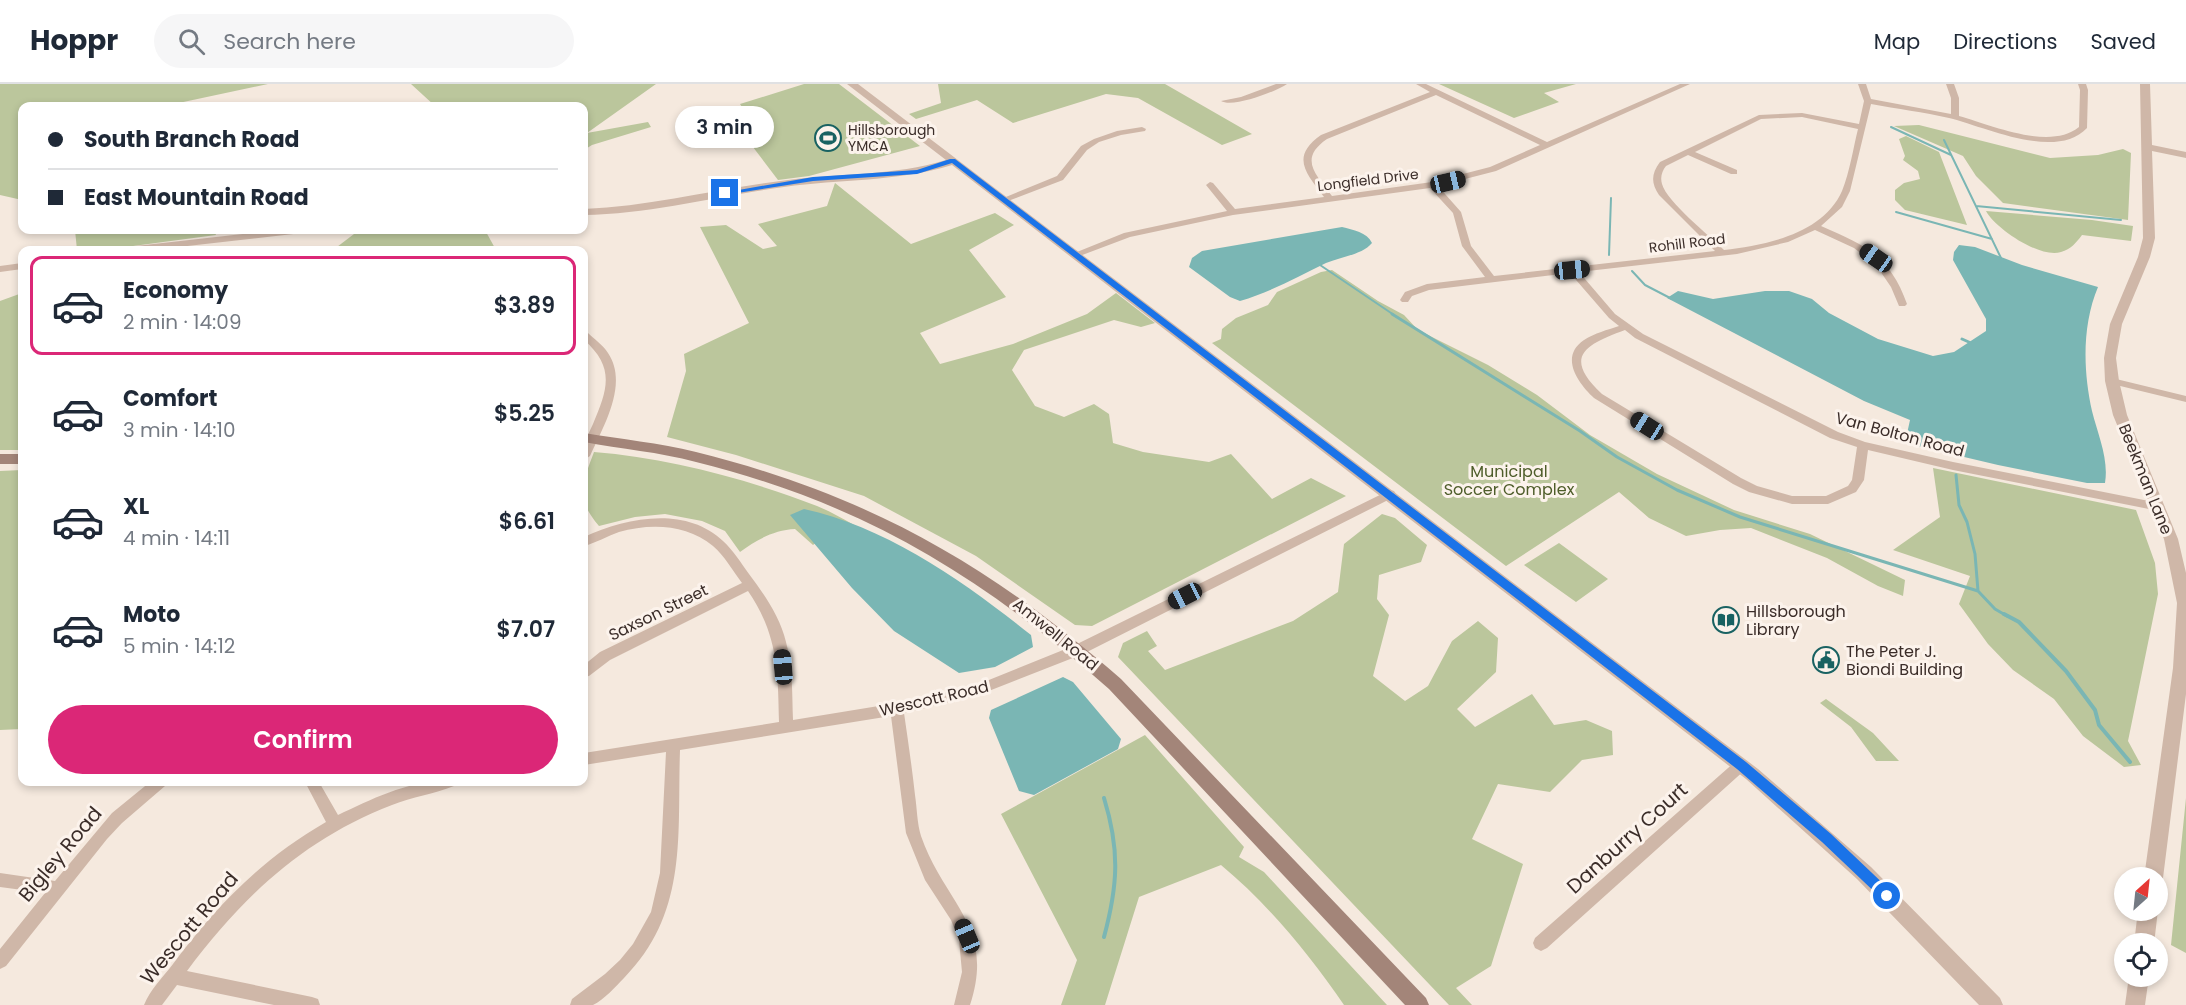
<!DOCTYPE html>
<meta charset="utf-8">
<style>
body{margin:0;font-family:Poppins,sans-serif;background:#f6f6f7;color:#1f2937;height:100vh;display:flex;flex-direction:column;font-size:22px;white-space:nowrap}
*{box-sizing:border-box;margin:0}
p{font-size:20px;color:#747a83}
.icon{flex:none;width:33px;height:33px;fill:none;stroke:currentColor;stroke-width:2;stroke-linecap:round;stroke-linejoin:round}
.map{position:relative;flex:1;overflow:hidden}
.details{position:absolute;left:18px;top:162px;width:570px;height:540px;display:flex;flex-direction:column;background:#fff;border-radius:12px;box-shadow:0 3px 9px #0003}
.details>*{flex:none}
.hud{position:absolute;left:18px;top:18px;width:570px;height:132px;border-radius:12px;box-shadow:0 3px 9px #0003;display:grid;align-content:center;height:132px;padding:0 30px;background:#fff}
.needle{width:39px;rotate:27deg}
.tools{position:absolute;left:2114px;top:783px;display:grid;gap:12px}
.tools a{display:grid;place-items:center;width:54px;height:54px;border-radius:50%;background:#fff;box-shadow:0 3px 9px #0003;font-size:30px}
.end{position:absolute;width:27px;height:27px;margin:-14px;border:8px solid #1a73e8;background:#fff;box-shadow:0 0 0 3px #fff}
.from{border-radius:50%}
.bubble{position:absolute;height:42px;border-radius:21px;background:#fff;box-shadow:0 3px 9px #0003;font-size:20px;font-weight:600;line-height:42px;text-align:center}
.car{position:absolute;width:18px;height:36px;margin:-18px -9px;border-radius:8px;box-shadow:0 0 4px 2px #0007;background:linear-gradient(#222 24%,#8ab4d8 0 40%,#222 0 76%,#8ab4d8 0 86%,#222 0)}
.hud b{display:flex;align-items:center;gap:21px;height:57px;font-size:22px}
.hud b+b{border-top:2px solid #e0e1e3}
.hud i{width:15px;height:15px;background:#1f2937}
ul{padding:10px 0 0;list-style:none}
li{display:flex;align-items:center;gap:18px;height:99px;margin:0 12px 9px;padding:0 18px;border:3px solid transparent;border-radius:12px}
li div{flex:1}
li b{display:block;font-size:22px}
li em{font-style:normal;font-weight:600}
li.on{border-color:#db2777}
li>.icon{width:54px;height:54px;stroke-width:1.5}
.cta{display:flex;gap:12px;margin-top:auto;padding:12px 30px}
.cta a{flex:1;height:69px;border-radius:36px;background:#db2777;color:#fff;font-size:24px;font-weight:600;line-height:69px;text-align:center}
header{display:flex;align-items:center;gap:36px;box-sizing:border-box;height:84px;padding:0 30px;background:#fff;border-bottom:2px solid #e0e1e3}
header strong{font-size:28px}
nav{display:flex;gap:33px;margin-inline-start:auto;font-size:21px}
.search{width:420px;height:54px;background:#f6f6f7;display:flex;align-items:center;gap:15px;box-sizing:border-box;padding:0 21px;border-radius:33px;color:#747a83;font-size:22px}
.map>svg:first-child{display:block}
</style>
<header>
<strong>Hoppr</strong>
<div class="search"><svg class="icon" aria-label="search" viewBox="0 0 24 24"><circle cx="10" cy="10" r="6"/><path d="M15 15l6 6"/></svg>Search here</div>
<nav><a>Map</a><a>Directions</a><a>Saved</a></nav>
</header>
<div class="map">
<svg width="2186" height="921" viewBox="0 0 2186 921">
<rect width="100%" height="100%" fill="#f5e9de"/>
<path fill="#bbc69c" d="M0,0H268L174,20L173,22H22V116L0,111Z
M411,0H656L587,49L648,38L651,43L592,61L584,66V22H435Z
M804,0H839L920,62L809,92L778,96L740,46L754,42L740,20Z
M938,0H1165L1252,50L1222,61L1138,14L1106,10L1013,39L977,16L916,35L909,30L941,19Z
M1439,0H1576L1544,9L1559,18L1514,34Z
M1919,41L2050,74L2098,71L2123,65L2131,69L2128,136L2003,119L1976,92L1963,72L1894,42Z
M1906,52L1939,68L1967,141L1905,126L1895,116V106L1904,99L1920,95L1918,87L1903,76L1905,72L1899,55Z
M835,99L911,160L995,129L1014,141L969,166L1006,213L920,249L940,280L1013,260L1087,230L1116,209L1155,239L1141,243L1114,236L1024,266L1012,286L1035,322L1064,333L1094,320L1109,330L1113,359L1143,368L1209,378L1231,370L1272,415L1311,394L1346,412L1092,542L1075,541L976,472L864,412L736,371L667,353L686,287L684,270L749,239L700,143L726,141L763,165L777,162L758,140L827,122Z
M1986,127L2092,136L2133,142L2131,157L2082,151C2076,159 2071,165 2061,168C2040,175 1995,144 1986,127Z
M75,146H214L216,151L103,166H77Z
M352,146H485L496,166H333L354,150Z
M1332,186L1378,217L1404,231L1418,246L1488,281L1537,311L1590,351L1657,390L1734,426L1810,450L1905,496L1903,512L1878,502L1827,474L1751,444L1720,446L1686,452L1649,434L1619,408L1506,482L1212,259L1221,255L1222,245L1236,234L1268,221L1277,208L1321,188Z
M22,209V366H0V217Z
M594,368C669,374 747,395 817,422C839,431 860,445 882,457L831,446L813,461L795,445C774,446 756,456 740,468L725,447L702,437L665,430L635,433L599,442C575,414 582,400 594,368Z
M1933,384L2136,426L2155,479L2158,510L2128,657L2141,681L2124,683L2083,652L2054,615L2013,586L1988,560L1959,520L1970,492L1893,466L1940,433Z
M22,386V645L0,646V387Z
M1382,430L1395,434L1427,461L1421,478L1379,491L1377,515L1389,531L1373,592L1405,617L1428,602L1452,557L1478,537L1498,554L1496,588L1457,625L1475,643L1532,610L1554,641L1586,636L1612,647L1613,671L1582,676L1550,708L1498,700L1472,755L1523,780L1491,882L1456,904L1472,921H1449L1118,573L1123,559L1147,547L1157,562L1148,567L1165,586L1293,537L1338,508L1344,460Z
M1559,459L1608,495L1576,518L1524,481Z
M1826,615L1873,649L1899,677H1876L1851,643L1820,619Z
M1145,651L1244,763L1239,773L1264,788L1387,921H1344C1309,870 1268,820 1221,781L1139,813L1105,921H1061L1077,876L1001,730Z
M2186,714V869L2171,861Z"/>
<path fill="#7ab6b4" d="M1342,143C1353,146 1367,148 1372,159C1362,171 1340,173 1326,179C1297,193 1271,208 1240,217L1230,213L1189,183L1192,174L1202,167Z
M1959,161L1975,163L2022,181L2098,203C2082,241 2083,287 2092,327C2098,351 2109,375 2105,399H2087L1998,381L1905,359L1910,336L1864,317L1667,214L1678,207L1713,215L1765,207H1789L1812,215L1829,229L1878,255L1933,272L1954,268L1986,247V235L1953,176L1954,168Z
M804,425C887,443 966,499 1031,551L1033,563L995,583L959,589L894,547L852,504L790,431Z
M1063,593L1073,598L1121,655L1118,665L1034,711L1019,707L989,634L991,626Z"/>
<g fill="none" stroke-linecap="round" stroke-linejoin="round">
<path stroke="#7ab6b4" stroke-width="2" d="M1891,43L1951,71
M1944,56L2001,174
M1976,122L2121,136
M1896,128L1992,155
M1609,171L1611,114
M1320,181L1394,231
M1632,187L1645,201L1672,215"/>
<path stroke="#7ab6b4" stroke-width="3" d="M1392,230L1580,347L1617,373L1677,406L1740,433L1978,507L1995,525L2007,532
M1962,255L1971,259
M1956,391L1959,421L1967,438L1975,470L1978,507"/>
<path stroke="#7ab6b4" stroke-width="4" d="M2004,530L2019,538L2066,587L2095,626L2099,641L2130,678
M1104,714C1120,766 1118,801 1104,853"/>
<path fill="#cfb7a8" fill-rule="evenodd" d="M1276,0H1287C1275,8 1233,24 1221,17L1241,13Z
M1416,0H1426L1547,58L1680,0H1690L1496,87L1438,102L1461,128L1471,162L1494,192L1715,167L1659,111C1651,99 1651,90 1660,78L1759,31L1802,29L1859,40L1864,17L1858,0H1866L1871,15L1951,30V14L1946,0H1954L1959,14V32C1991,41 2050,67 2079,43L2080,6L2078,0H2086L2088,6L2087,44C2056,77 1986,43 1949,34C1924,28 1897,25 1871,20L1850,107L1842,123L1821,142C1865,161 1890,172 1907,220L1905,222H1899L1891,203L1876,181L1854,164L1815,146L1788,158L1737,170L1579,188L1615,230L1643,250L1838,348L1865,358L1953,378L2159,419L2165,423L2159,427L1953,386L1868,366L1864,396L1856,408L1828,420H1792L1749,408L1733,400L1594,314C1578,299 1559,273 1584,256C1595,249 1607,246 1619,242L1609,234L1570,189L1429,206L1412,212L1408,218H1402L1400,216L1405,208L1427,200L1485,193L1462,162L1453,129L1430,104L1233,131L1130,153L1077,173L1072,170L1124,149L1227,127L1206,101L1210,98L1213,99L1235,125L1324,113C1306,89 1290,73 1321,51L1430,8ZM1436,11L1540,61L1490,83L1432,98L1332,112C1316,90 1298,75 1327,55ZM1802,33L1858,45C1853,65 1850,87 1842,107C1823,150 1766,161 1724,166C1709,151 1667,118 1662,100C1660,93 1662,87 1666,82L1688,71L1731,90H1737V86L1695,68L1761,35ZM1625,246L1635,254L1830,354L1857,363L1852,396L1848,402L1826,412H1792L1757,402L1741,394L1602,310C1561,272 1587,260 1625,246Z
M1142,43L1146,45L1145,47L1121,51L1099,58L1087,66L1063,96L1008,117L1001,115L1057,92L1081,62L1094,55L1117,47Z
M584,248L588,249C594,255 603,261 608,269C629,300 603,343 590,372L584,376C582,362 587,353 593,340C608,305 615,283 584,256Z
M2112,294L2186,312V318L2108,299L2107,297L2108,295Z
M1390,406L1394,407L1396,410L1394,413L1083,570L976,612L904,629C908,656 912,684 915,711C917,724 917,739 921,752C944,819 996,842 970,921H954L962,888L959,856L951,836L925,796L906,749L891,632L680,666C677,750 689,828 624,894C616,902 604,916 593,921C587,921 576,921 570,921L572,915L605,890L620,876L633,860L651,828L660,789L666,668L584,681V669L779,638C778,587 778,551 748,507L610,576L589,592L584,593V581L600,568L742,499C733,487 724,471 713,462C687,440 650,439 619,448C607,452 596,459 584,462V453C625,434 685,421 723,457C733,466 741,479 749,490C764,510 780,533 786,558C793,583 792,610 793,636L897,619L974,602L1073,562Z
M1741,675L1746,677L1748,681L1746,685L1547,864L1541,867L1535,864L1533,859L1535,854L1736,677Z
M150,698H167L165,702L122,739L107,755L6,882L0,885V865L45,809L0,803V789L55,797L112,729Z
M305,698H319L338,731C374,714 415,693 456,698L454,702C434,710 412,713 392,721C304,755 243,812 187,887L312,913L318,915L320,921H274L177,901L162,921H144C150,906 163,893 173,880C217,821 262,775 326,738Z"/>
<path fill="#cfb7a8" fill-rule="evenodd" d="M847,0H858L1758,685L1871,783L2000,914L2003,921H1979L1857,795L1746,695L952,81C897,98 840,95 784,103C717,112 651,130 584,131V125C653,122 719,104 788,96C841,89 894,92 946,76Z
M2140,0H2150L2152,61L2186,68V74L2152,67L2155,154L2150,173L2122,240L2116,274L2119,297L2127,331L2178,455L2186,489V610L2163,794L2157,801V794H2144L2173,584L2177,519L2164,455L2113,331L2105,297L2104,274L2110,240L2138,173L2143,154Z
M277,146H308L302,149L152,166H121L127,163Z
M22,179V185L0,188V182Z
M2157,824L2158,826L2154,860H2134L2138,826H2157Z
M2129,892H2149L2145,921H2125Z"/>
<path fill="#a38579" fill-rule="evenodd" d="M584,349C621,355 659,359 696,368C868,411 989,480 1121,595L1426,914L1429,921H1405L1109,605C982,492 862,419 696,378C659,368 621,365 584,358Z
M0,370H22V380H0Z"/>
</g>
<path fill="#1a73e8" d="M950,75H955L1746,678L1831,750L1892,808L1893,812L1892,816H1883L1822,758L1737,685L952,79L917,90L813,97L725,111L722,109L813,93L917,86Z"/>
<defs>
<symbol id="stadium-ring" viewBox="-11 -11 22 22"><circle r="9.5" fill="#fcf3ec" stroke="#196262" stroke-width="1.5"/><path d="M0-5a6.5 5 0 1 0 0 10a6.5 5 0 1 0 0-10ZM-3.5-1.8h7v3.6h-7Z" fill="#196262"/></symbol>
<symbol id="library-ring" viewBox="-11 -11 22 22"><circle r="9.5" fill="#fcf3ec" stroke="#196262" stroke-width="1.5"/><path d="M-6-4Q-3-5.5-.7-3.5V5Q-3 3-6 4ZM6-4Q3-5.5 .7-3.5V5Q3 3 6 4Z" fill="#196262"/></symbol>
<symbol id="civic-ring" viewBox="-11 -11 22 22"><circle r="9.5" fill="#fcf3ec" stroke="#196262" stroke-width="1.5"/><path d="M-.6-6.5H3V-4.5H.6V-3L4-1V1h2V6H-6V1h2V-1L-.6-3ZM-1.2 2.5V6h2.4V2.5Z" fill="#196262"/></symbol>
</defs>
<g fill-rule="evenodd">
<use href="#stadium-ring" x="813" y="39" width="30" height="30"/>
<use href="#library-ring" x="1711" y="521" width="30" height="30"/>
<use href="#civic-ring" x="1811" y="561" width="30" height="30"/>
</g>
<g text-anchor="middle" stroke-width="6" stroke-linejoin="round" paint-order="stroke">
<g font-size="14" fill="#3b2d29" stroke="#fcf3ec" text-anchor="start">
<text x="848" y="51">Hillsborough<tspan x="848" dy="16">YMCA</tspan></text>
</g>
<g font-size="14" fill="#3b2d29" stroke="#fcf3ec">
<text transform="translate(1368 96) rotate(-7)" y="5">Longfield Drive</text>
<text transform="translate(1687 159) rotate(-7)" y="5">Rohill Road</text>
</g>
<g font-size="16" fill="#3b2d29" stroke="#fcf3ec">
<text transform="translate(1900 350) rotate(15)" y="6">Van Bolton Road</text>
<text transform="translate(2146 395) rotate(68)" y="6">Beekman Lane</text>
<text transform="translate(658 528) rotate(-26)" y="6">Saxson Street</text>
<text transform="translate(1056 550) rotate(39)" y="6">Amwell Road</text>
<text transform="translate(934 614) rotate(-13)" y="6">Wescott Road</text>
</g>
<g font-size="16" fill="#4e5d2a" stroke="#fcf3ec">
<text x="1509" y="393">Municipal<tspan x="1509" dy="18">Soccer Complex</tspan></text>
</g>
<g font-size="16" fill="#3b2d29" stroke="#fcf3ec" text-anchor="start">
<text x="1746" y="533">Hillsborough<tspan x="1746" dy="18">Library</tspan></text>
<text x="1846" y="573">The Peter J.<tspan x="1846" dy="18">Biondi Building</tspan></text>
</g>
<g font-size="20" fill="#3b2d29" stroke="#fcf3ec">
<text transform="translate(1627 754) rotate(-42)" y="7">Danburry Court</text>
<text transform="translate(60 770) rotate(-50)" y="7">Bigley Road</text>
<text transform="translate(189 844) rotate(-50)" y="7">Wescott Road</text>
</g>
</g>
</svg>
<div class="tools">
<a><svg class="needle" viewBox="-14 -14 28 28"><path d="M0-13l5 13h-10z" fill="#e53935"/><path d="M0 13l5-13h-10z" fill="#747a83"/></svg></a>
<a><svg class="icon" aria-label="locate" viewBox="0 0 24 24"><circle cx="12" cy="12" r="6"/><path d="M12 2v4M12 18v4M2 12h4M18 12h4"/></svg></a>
</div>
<i class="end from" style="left:1887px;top:812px"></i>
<i class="end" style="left:725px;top:109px"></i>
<div class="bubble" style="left:675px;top:22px;width:99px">3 min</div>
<i class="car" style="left:1448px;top:98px;rotate:77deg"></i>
<i class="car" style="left:1876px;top:174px;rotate:305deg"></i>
<i class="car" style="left:1572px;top:186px;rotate:84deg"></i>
<i class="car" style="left:1647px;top:342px;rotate:302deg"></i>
<i class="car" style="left:1185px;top:512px;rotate:243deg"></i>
<i class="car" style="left:783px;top:583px;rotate:355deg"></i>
<i class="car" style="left:967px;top:852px;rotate:337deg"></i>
<div class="hud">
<b><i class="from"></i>South Branch Road</b>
<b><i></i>East Mountain Road</b>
</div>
<section class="details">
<ul>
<li class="on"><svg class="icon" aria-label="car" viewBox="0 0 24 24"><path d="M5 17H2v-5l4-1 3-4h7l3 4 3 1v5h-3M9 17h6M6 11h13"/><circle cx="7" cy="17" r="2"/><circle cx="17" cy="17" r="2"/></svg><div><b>Economy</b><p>2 min · 14:09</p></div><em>$3.89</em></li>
<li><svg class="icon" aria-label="car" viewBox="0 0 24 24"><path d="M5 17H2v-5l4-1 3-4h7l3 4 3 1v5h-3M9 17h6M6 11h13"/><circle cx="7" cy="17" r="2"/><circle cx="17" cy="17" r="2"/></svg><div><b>Comfort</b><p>3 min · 14:10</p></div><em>$5.25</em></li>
<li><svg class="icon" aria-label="car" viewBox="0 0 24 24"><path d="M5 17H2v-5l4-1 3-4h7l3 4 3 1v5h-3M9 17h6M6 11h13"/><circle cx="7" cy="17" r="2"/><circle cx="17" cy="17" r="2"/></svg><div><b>XL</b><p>4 min · 14:11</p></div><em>$6.61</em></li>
<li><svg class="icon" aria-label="car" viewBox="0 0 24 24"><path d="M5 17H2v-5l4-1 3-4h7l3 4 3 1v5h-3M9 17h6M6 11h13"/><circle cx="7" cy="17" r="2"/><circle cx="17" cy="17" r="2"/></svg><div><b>Moto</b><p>5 min · 14:12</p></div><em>$7.07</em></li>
</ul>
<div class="cta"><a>Confirm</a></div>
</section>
</div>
